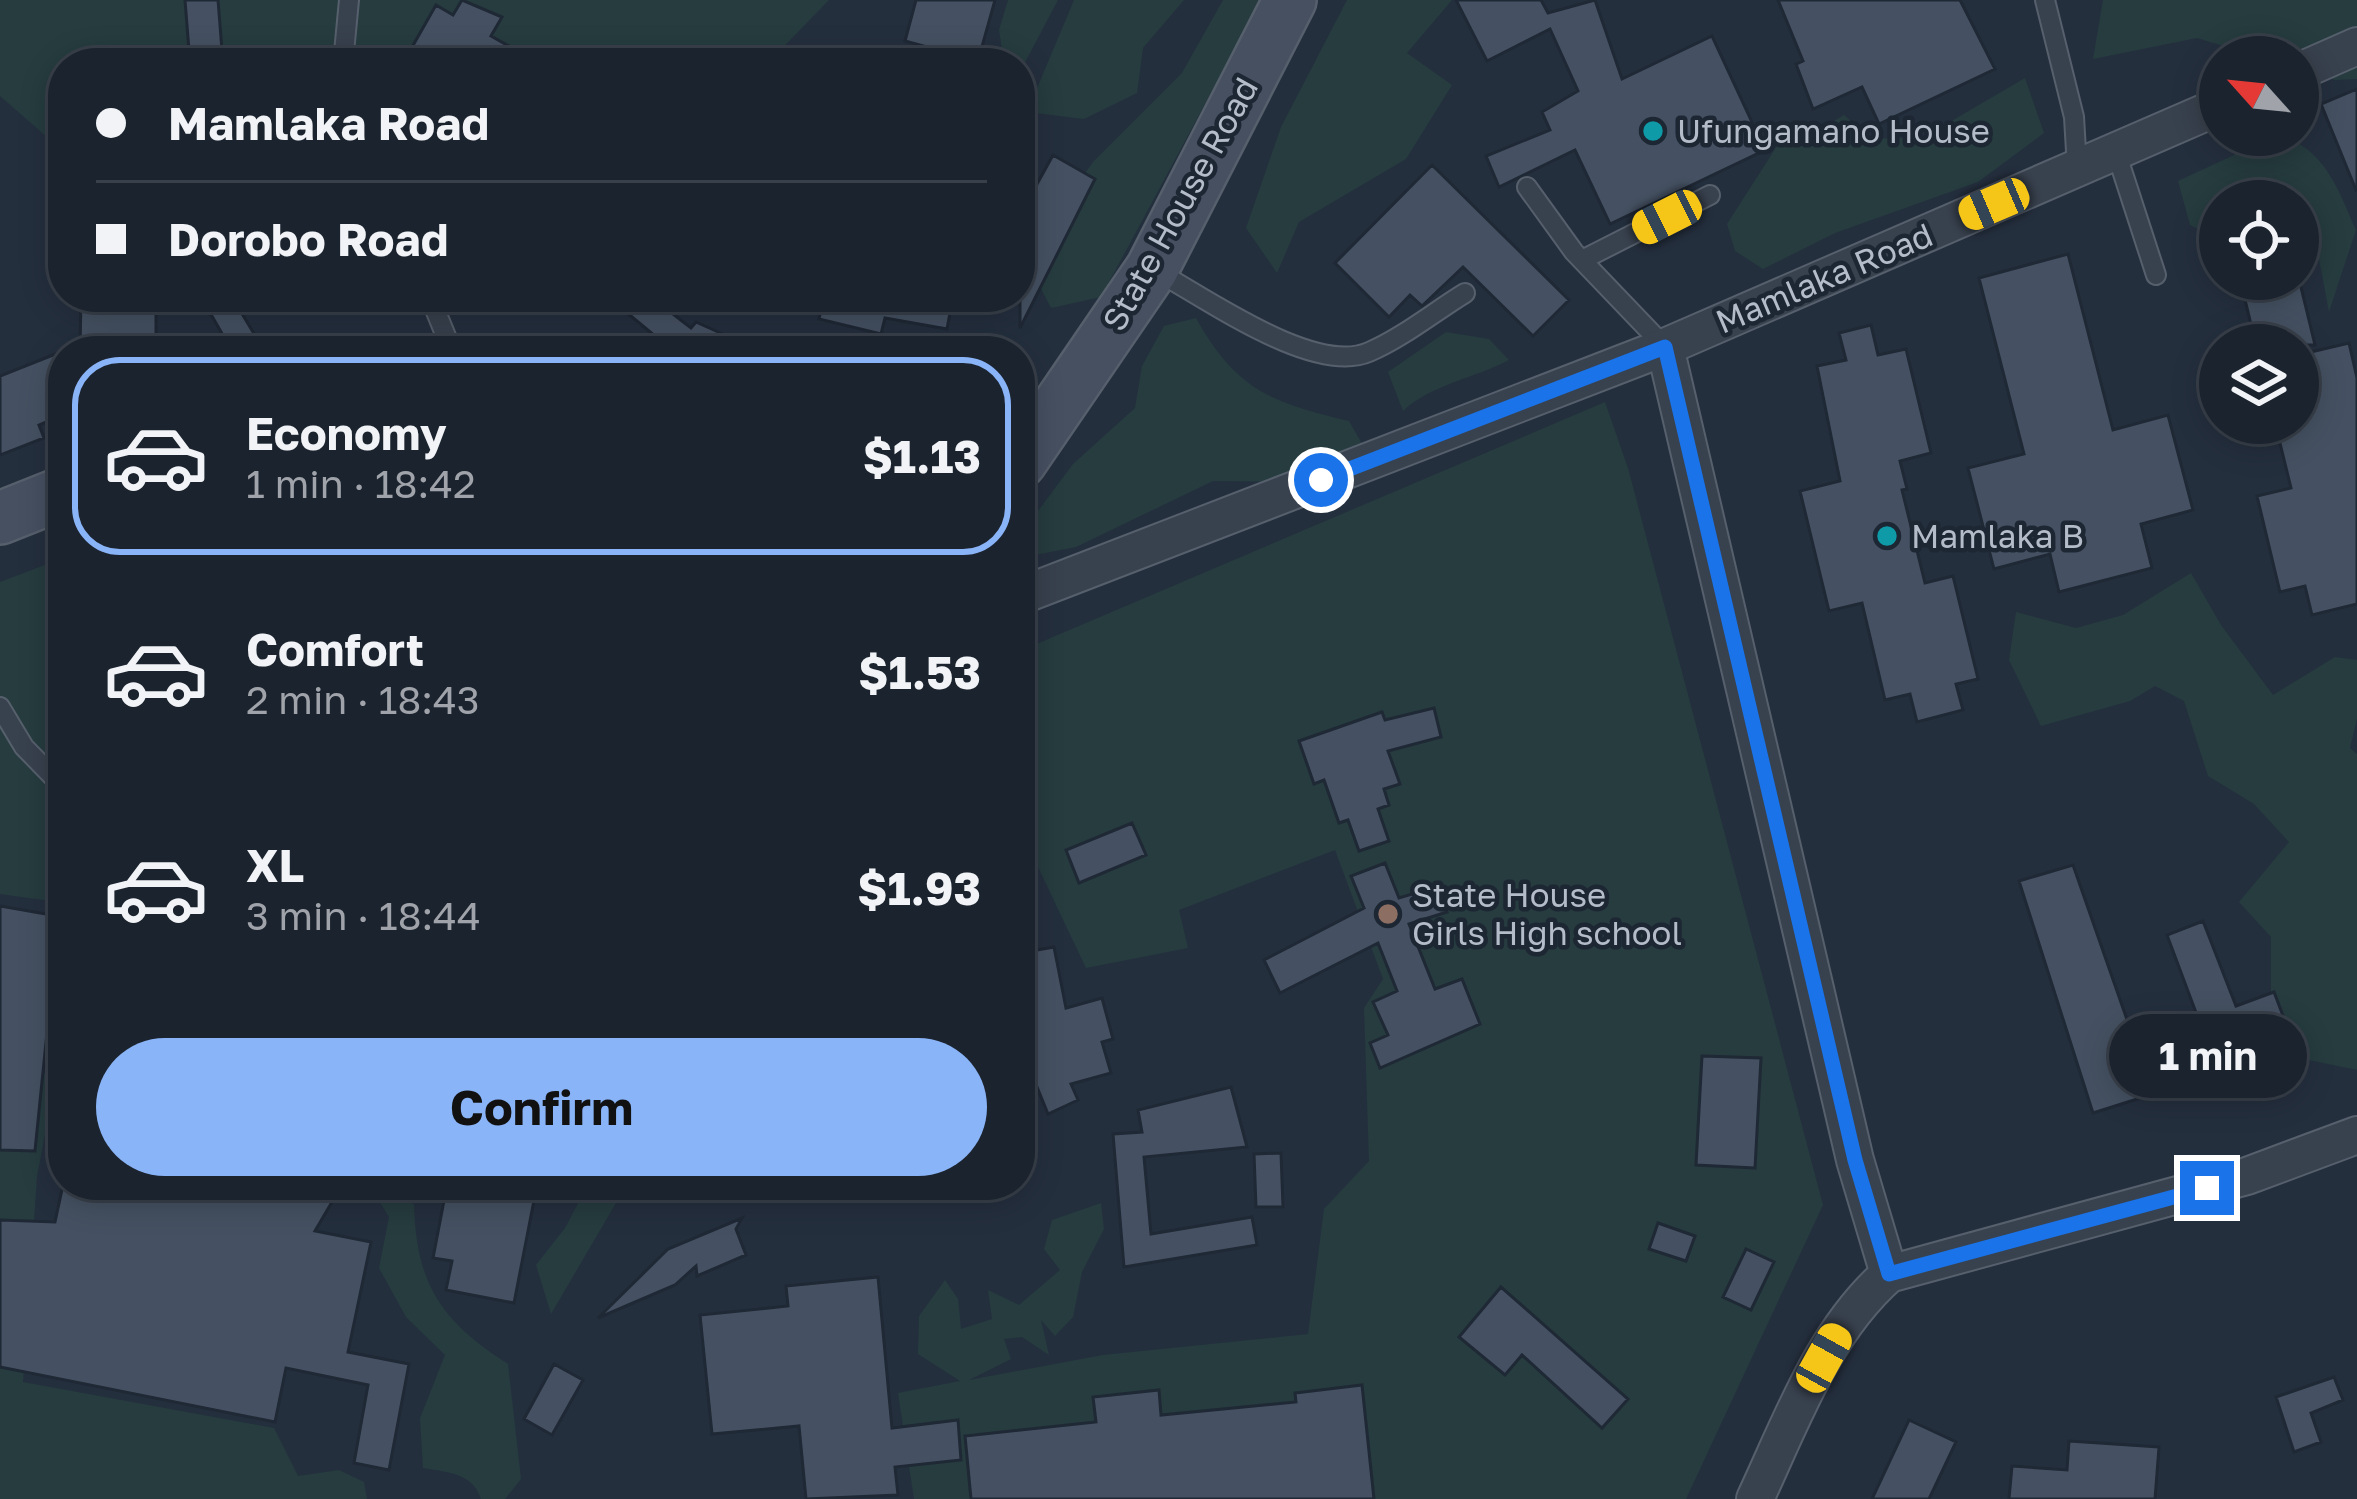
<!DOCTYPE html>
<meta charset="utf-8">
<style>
body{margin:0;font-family:"Golos Text",sans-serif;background:#282f3a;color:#f1f3f6;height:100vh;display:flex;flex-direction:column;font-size:45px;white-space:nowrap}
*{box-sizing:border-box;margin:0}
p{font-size:39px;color:#a0a4aa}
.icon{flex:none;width:66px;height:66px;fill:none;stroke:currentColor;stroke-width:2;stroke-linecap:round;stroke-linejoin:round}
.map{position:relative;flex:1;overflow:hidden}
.drawer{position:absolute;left:48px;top:336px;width:987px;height:864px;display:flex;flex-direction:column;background:#1b232e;border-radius:48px;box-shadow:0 6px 30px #0003,0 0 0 3px #39404a}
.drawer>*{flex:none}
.guide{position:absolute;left:48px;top:48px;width:987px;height:264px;border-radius:48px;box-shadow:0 6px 30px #0003,0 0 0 3px #39404a;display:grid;align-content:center;height:264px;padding:0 48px;background:#1b232e}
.needle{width:78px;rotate:297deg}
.controls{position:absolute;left:2199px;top:36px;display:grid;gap:24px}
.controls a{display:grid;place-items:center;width:120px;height:120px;border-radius:50%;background:#1b232e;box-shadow:0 6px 30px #0003,0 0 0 3px #39404a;font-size:60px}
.end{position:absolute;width:54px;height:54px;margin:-27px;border:15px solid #1a73e8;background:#fff;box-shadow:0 0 0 6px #fff}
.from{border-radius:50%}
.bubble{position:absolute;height:84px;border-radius:42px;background:#1b232e;box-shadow:0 6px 30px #0003,0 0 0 3px #39404a;font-size:39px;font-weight:700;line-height:84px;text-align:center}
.car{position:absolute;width:36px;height:72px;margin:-36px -18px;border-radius:15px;box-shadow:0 0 9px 3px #0007;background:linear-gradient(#f5c518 24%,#345 0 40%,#f5c518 0 76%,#345 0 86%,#f5c518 0)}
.guide b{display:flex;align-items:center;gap:42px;height:114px;font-size:45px}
.guide b+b{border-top:3px solid #39404a}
.guide i{width:30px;height:30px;background:#f1f3f6}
ul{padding:21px 0 0;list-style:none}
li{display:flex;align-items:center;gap:36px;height:198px;margin:0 24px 18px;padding:0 24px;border:6px solid transparent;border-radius:48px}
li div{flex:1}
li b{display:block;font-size:45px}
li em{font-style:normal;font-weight:700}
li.active{border-color:#8ab4f8}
li>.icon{width:108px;height:108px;stroke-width:1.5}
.primary-button{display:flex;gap:24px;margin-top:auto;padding:24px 48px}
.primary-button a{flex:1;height:138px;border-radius:72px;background:#8ab4f8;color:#111;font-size:48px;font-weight:700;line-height:138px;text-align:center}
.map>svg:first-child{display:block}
</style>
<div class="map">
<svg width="2357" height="1499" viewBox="0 0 2357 1499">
<rect width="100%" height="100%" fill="#242f3e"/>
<path fill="#263c3f" d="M0,0H829L768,63H63V151L0,96Z
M1008,0H1058L1020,72V63H1004L999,30Z
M1074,0H1184L1143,48L1137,93L1084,119L1027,112Z
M1223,0H1261L1101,297L1051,308L1025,258L1093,162L1182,73Z
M1347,0H1452L1407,53L1452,85L1406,159L1299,222L1277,273L1246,228L1281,127Z
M2103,0H2357V79L2335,80L2298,69V57H2259L2197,38L2093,59Z
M2025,78L2044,133L1978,182L1835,233L1763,269L1735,251L1727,224L1793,121L1824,127L1844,115L1872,139L1924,137Z
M2277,135C2324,146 2338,189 2356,230L2329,312L2319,259L2298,254V201H2220V231L2208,234L2190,225L2178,181Z
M1196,318C1236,390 1272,403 1349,421L1365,449L1290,482L1213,481L1076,547L1020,558V535L1073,464L1135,408L1142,366L1164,326Z
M1446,332L1489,339L1509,360C1475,378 1430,385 1403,411L1388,372Z
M1605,402L1628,468L1823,1205L1686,1499H914L898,1393L960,1381L918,1354L919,1316L945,1280L958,1299L961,1329L992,1319L988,1290L1019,1305L1060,1270L1044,1249L1052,1220L1101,1203L1104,1229L1082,1272L1073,1317L1055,1336L1041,1320L1049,1355L1022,1337L1004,1339L1011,1359L969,1380L1103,1355L1308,1334L1324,1209L1369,1161L1364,1008L1383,979L1335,850L1179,910L1188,948L1086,968L1028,846L1020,847V651Z
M63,558V871L50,901L0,894V582Z
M2191,573L2221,625L2273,695L2335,657L2357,660V719L2350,748L2357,754V1070L2294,1057L2271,993V937L2239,902L2289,842L2254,804L2208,776L2184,701L2155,686L2130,701L2041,726L2009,660L2016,612L2076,628L2123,615Z
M0,1069L56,1075L37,1177L23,1382L274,1428L298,1476L339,1470L364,1482L367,1499H0Z
M579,1185H683L656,1188L616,1203L551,1314L536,1265L565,1228L585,1190Z
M370,1186L414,1204C416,1284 441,1321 508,1364L521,1479L505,1499H481C473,1473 447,1472 423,1468L420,1418L445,1355L406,1317L379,1268L389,1217Z"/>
<path fill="#455162" stroke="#1f2835" stroke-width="3" d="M185,0H218L223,63H190Z
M462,0L502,17L491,36L539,63H403L436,5L453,15Z
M916,0H995L978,61L905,41Z
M1456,0H1541L1548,13L1595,0L1622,79L1712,36L1765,150L1610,224L1575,150L1499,187L1486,156L1550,130L1542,112L1578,91L1550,29L1487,61Z
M1778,0H1960L1995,69L1879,124L1862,87L1813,109L1796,64L1803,61Z
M2357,89V189L2356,190L2321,104Z
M1053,155L1095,179L1020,328V189L1031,195Z
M1432,165L1569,300L1533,336L1463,267L1422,306L1410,295L1389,317L1335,263Z
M2068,254L2113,430L2168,415L2193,510L2141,524L2152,568L2059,592L2050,554L1994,569L1968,468L2024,454L1979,278Z
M2240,279H2299L2315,345H2256Z
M81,297H156V351H80Z
M201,297H232L256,337L232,351Z
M608,297H651L691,328L696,322L760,351H673Z
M824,297H953L947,329L885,318L881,334L819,319Z
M1871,325L1878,355L1906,349L1931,453L1900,461L1907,489L1902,490L1925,583L1953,576L1978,679L1956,684L1963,710L1917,722L1910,694L1885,700L1862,603L1829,611L1800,491L1840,481L1817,366L1846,360L1839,333Z
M2349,343L2357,378V604L2312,615L2305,586L2280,592L2257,496L2291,488L2275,423H2298V355Z
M63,351V415L39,425L44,438L0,455V376Z
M1434,708L1441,737L1388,751L1400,784L1384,789L1389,805L1378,809L1389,841L1359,851L1348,820L1339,823L1324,780L1314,784L1299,741L1382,712L1385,720Z
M1132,823L1146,855L1079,883L1066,850Z
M1385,863L1399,898L1439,886L1447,912L1409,924L1435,989L1462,979L1480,1024L1380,1068L1370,1043L1388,1035L1373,1002L1397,991L1378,943L1280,993L1264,960L1364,908L1351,876Z
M2073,865L2153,1094L2093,1113L2019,881Z
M0,906L63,917V1006L50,1003L35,1151L0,1150Z
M2203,921L2236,1006L2274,992L2285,1021L2255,1032L2261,1048L2227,1061L2221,1047L2210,1050L2167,935Z
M1054,947L1066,1008L1102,998L1113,1039L1102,1042L1111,1073L1071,1084L1078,1100L1048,1114L1037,1087L1020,1091V953Z
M1702,1056L1761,1058L1755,1168L1696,1165Z
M1231,1087L1247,1147L1144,1157L1151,1234L1252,1217L1257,1245L1124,1267L1113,1134L1142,1132L1138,1110Z
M1281,1153L1283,1207H1256L1254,1154Z
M63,1185L133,1194L134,1185H342L315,1231L371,1242L348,1352L409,1364L389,1470L354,1463L368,1385L286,1368L275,1422L0,1367V1220L55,1222Z
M447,1185H537L514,1303L446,1290L452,1261L433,1258Z
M742,1218L736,1229L746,1255L697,1276L696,1266L675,1285L598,1318L668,1249Z
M1658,1223L1695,1236L1686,1261L1649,1249Z
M1746,1249L1774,1262L1751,1310L1723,1297Z
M878,1277L892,1428L958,1420L961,1460L895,1467L898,1495L806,1499L799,1426L712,1434L700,1315L788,1306L786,1286Z
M1501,1287L1628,1399L1602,1428L1522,1355L1505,1375L1459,1337Z
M554,1364L583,1380L552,1435L524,1419Z
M2334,1377L2343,1400L2311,1413L2321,1442L2294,1452L2276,1397Z
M1362,1385L1374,1499H971L965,1436L1096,1422L1093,1397L1159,1390L1161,1415L1296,1402L1295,1393Z
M1909,1420L1956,1442L1929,1499H1872Z
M2069,1441L2159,1447L2155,1499H2009L2012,1466L2067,1470Z"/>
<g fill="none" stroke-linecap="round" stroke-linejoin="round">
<defs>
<path id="lane" d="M2045,0L2074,117L2077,168
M343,63L349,0
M2116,152L2156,275
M1527,187L1574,252L1665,347
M1582,260L1710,195
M1156,271C1206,298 1314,376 1369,352C1402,338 1434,312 1465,293
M430,297L452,351
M0,707L24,747L63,787"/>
<path id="street" d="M2298,72L2357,46
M1665,347L1855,1160L1889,1274
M1020,596L1665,347L2220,106
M1755,1499C1792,1420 1823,1332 1889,1274L2247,1176L2357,1135"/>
<path id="secondary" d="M1020,462L1152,269L1290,0
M0,518L63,493"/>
</defs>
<use href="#lane" stroke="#565f6c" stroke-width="22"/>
<use href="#street" stroke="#565f6c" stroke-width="40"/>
<use href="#secondary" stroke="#565f6c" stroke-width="56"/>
<use href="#lane" stroke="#38414e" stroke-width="18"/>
<use href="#street" stroke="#38414e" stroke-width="36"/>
<use href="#secondary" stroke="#465061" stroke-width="51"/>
</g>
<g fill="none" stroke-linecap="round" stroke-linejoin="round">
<path stroke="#1a73e8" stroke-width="15" d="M1321,480L1665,347L1855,1160L1889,1274L2207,1188"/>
</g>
<g fill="#0f9aa8" stroke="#1d2633" stroke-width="4.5">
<circle cx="1653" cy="131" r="12"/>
<circle cx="1887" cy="536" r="12"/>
</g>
<circle fill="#8d6e63" stroke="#1d2633" stroke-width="4.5" cx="1388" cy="914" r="12"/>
<g text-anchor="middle" stroke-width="9" stroke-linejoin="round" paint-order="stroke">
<g font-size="33" fill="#b4bcc9" stroke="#1d2633" text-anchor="start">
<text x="1677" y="143">Ufungamano House</text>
<text x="1911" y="548">Mamlaka B</text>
<text x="1412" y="907">State House<tspan x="1412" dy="38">Girls High school</tspan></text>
</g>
<g font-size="33" fill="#b4bcc9" stroke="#1d2633">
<text transform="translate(1180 204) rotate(-61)" y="12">State House Road</text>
<text transform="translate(1824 278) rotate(-23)" y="12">Mamlaka Road</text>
</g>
</g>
</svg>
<div class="controls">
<a><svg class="needle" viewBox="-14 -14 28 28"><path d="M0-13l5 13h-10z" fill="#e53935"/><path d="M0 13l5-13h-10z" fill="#a0a4aa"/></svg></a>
<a><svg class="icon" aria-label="locate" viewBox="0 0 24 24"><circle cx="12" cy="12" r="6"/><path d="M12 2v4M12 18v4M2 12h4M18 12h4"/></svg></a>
<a><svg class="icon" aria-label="layers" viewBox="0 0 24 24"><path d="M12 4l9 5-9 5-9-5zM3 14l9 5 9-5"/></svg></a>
</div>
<i class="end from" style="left:1321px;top:480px"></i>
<i class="end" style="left:2207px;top:1188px"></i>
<div class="bubble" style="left:2109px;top:1014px;width:198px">1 min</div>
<i class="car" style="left:1994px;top:204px;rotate:247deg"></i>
<i class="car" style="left:1667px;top:217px;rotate:243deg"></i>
<i class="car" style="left:1824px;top:1358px;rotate:29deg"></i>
<div class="guide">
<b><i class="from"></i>Mamlaka Road</b>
<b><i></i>Dorobo Road</b>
</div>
<section class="drawer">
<ul>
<li class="active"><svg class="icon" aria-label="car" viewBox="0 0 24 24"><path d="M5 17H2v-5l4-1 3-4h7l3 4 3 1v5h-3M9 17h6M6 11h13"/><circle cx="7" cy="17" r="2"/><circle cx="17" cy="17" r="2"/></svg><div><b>Economy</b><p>1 min · 18:42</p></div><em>$1.13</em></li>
<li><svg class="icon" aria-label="car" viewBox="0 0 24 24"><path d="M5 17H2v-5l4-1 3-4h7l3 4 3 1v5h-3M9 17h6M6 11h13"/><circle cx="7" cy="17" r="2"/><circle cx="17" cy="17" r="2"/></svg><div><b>Comfort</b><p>2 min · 18:43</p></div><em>$1.53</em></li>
<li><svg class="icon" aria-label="car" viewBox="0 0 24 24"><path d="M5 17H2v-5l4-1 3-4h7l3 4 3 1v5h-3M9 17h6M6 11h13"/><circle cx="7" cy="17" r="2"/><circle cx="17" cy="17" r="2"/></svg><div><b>XL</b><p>3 min · 18:44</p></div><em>$1.93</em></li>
</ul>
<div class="primary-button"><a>Confirm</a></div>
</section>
</div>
